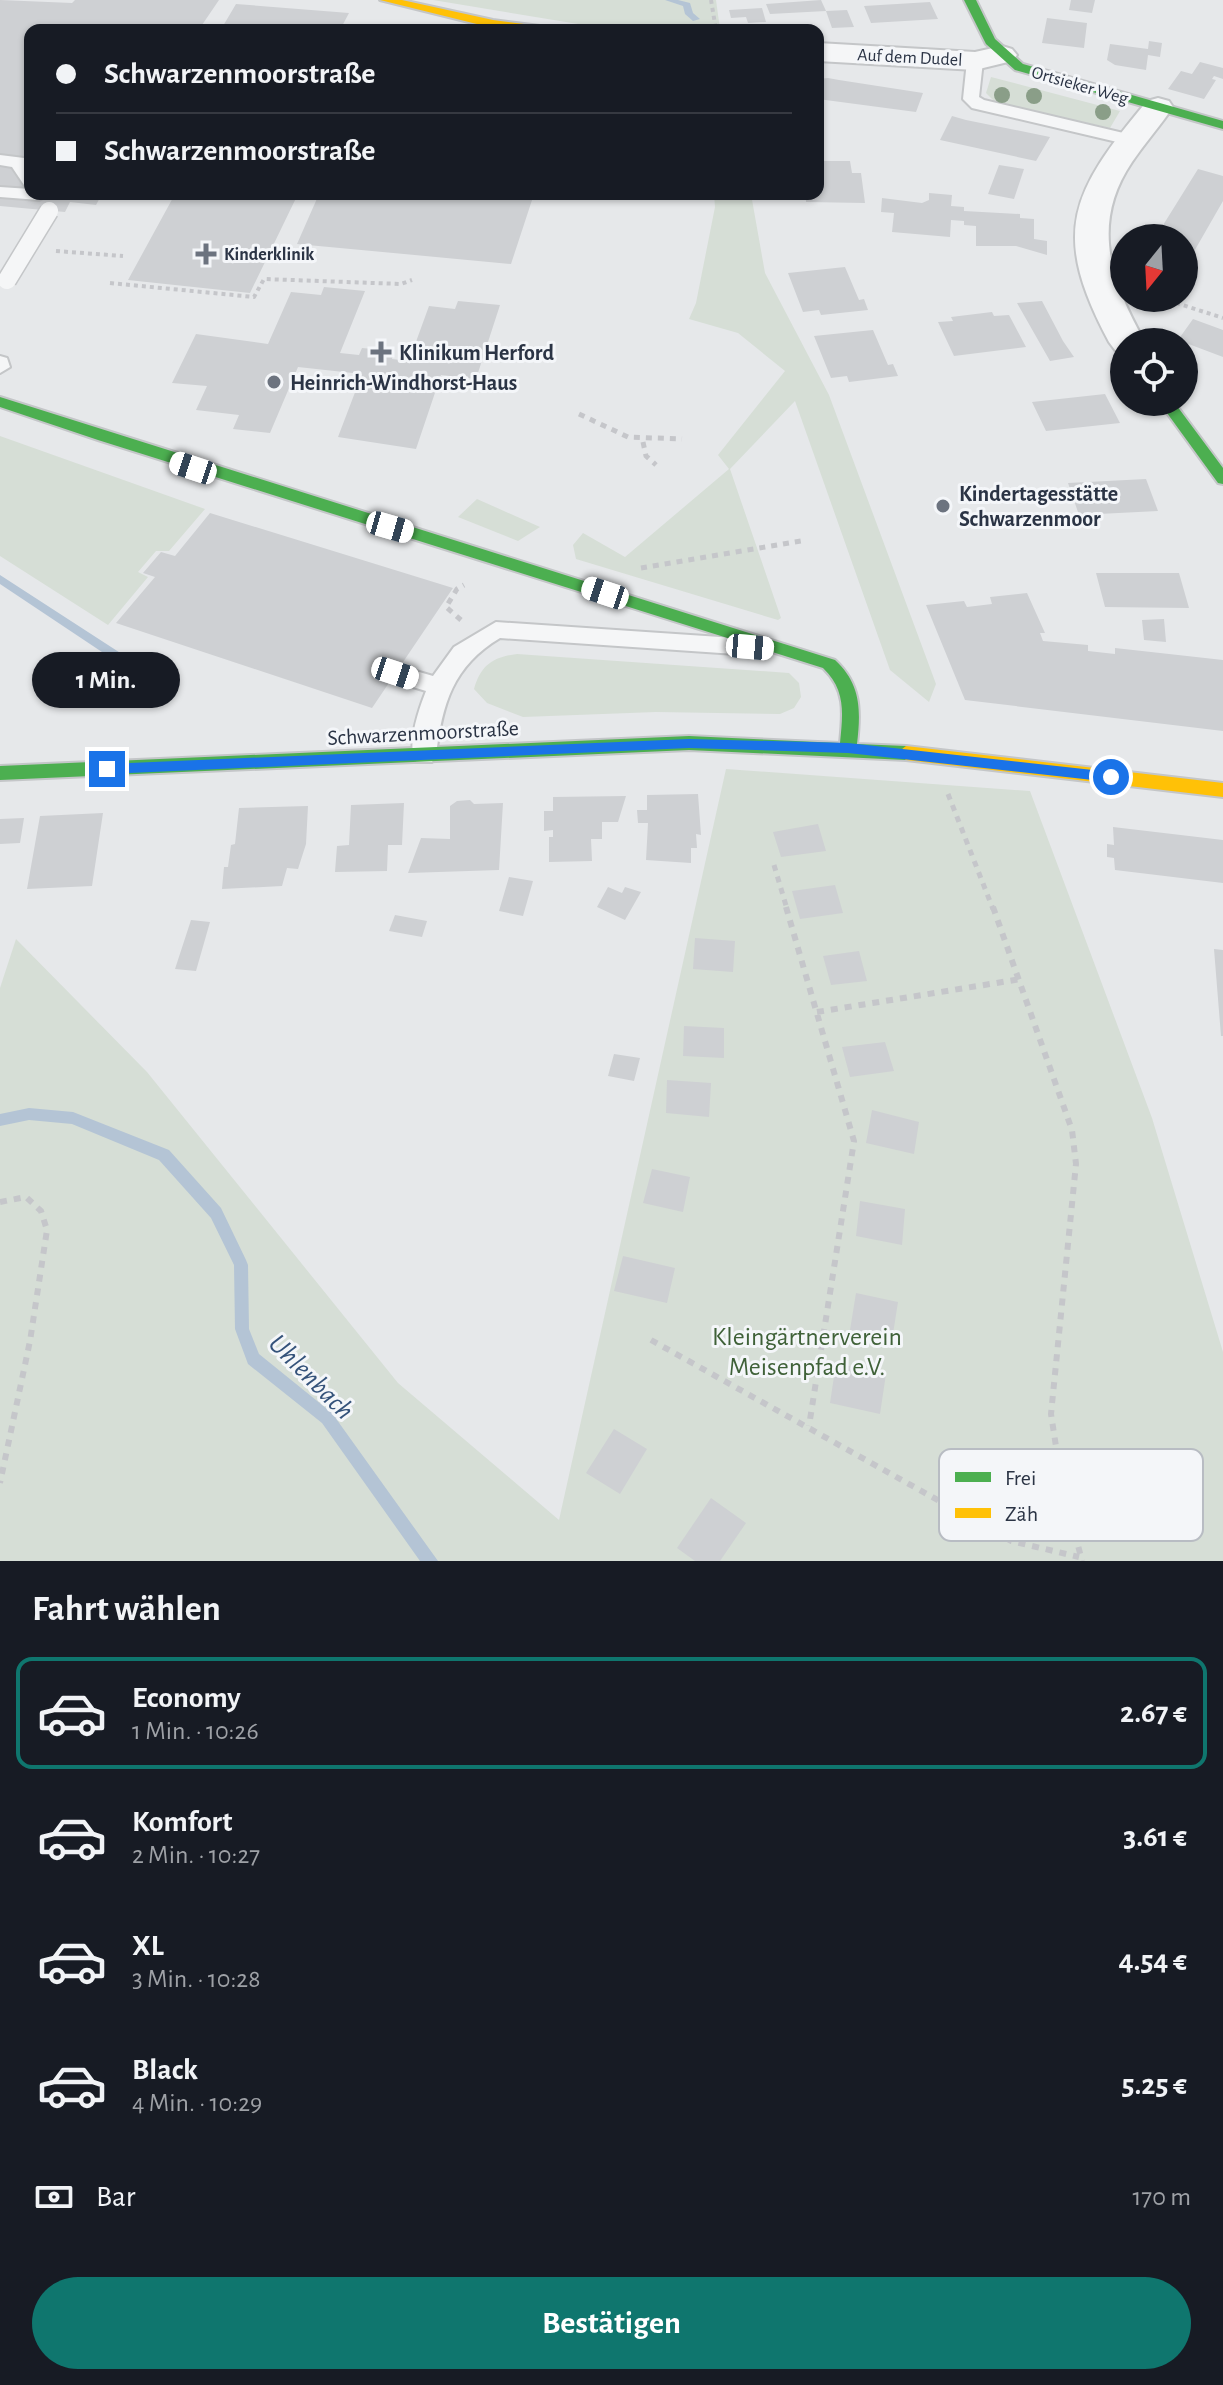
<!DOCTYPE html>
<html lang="de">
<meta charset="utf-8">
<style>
body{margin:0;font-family:"Alegreya Sans",sans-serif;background:#20242c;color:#f1f3f6;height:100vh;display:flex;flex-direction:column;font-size:30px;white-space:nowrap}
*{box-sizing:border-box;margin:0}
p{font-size:26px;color:#9ea1a6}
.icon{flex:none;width:44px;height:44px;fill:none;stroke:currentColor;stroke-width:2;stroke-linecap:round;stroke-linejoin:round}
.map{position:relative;height:1561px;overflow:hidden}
.side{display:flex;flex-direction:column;background:#171b24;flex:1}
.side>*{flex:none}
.banner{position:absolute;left:24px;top:24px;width:800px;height:176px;border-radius:16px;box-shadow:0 2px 6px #0004;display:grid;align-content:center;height:176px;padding:0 32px;background:#171b24}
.needle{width:52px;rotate:198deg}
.tools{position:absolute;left:1110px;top:224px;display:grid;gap:16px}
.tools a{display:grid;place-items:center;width:88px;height:88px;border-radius:50%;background:#171b24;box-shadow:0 2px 6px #0004;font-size:40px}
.end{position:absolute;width:36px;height:36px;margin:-18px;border:10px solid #1a73e8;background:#fff;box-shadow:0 0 0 4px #fff}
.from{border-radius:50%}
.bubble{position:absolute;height:56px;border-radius:28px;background:#171b24;box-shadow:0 2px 6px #0004;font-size:26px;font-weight:700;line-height:56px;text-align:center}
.car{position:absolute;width:24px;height:48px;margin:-24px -12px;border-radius:10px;box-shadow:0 0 6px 2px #0007;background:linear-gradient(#fff 24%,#345 0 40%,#fff 0 76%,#345 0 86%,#fff 0)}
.banner b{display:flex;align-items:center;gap:28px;height:76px;font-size:30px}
.banner b+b{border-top:2px solid #363941}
.banner i{width:20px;height:20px;background:#f1f3f6}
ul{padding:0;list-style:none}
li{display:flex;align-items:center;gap:24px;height:112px;margin:0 16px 12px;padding:0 16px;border:4px solid transparent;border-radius:16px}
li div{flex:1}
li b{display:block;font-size:30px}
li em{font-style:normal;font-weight:700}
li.on{border-color:#0f766e}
li>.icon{width:72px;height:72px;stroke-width:1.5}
h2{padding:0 32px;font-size:36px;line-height:96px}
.pay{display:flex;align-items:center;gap:20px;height:88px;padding:0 32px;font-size:30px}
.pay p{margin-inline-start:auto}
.action{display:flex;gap:16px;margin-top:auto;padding:16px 32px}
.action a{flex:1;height:92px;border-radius:48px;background:#0f766e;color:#fff;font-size:32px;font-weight:700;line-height:92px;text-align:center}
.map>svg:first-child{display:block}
</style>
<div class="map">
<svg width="1223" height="1561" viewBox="0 0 1223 1561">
<rect width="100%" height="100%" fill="#e6e8ea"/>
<path fill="#d6ded6" d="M433,0H716L720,29L578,24Z
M991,77L1120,111L1110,128L995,102L986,93Z
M714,194H751L765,273L829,395L936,684L929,702L890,670L795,401L730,469L781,618L778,620L576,559L573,545L583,533L625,557L729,469L718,455L785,371L738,333L689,319L696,303L715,207Z
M0,436L205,509L169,551H156L138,572L148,577L108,625L0,556Z
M477,499L540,527L518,541L458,517Z
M517,654L789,673L799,683L801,697L794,708L780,714L656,712L523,717L487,703L474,689C481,665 493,657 517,654Z
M726,769L1030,791L1152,1118L1223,1352V1561H0V988L16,939L147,1072L398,1383L559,1520Z"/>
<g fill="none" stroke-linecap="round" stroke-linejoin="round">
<path fill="#b4c4d5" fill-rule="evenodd" d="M665,0H678L690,3L693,13L700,19L693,21L685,14L683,6Z
M0,575L125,656L145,686L143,689H135L117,662L0,584Z
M29,1108L73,1112L169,1150L221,1208L246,1260L248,1265L249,1329L259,1354L332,1413L438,1561H420L322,1423L248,1364L235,1329L234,1265L211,1218L159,1160L72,1124L29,1120L0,1126V1114Z"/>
</g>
<path fill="#ced0d3" d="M0,0L72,3L75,0H219L202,25L223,26L236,4L349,13L340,30H30V194H102L96,205L70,202L65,212L0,206Z
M821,0L826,11L770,14L766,4Z
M1071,0H1095L1092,13L1069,10Z
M930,2L938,19L871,23L864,6Z
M762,8L766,22L748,23L746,17L731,18L729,10Z
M847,10L854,27L832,28L826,11Z
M1047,18L1087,23L1084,48L1042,43Z
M1149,41L1162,43L1160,57L1148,55L1146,70L1115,65L1107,60L1110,44L1148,49Z
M1200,62L1223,68V79L1214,76L1212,79L1216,80L1204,99L1168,89L1181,71L1192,74Z
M828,78L839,80L923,93L916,112L818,99V79Z
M952,116L966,120L1050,137L1036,161L940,140Z
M818,161H850L852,173H861L865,203L806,202V194H818Z
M999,165L1024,169L1014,199L988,194Z
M1198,169L1223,176V201L1192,255L1184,252V238H1155Z
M929,193L952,195L951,206L964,207V211L1020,214V218L1034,219V239L1047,241V255L1016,246H976V226L964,225V221L951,220L950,237L892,232L894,213L881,212L882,198L922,203L929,200Z
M175,194H298L250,293L128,280Z
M319,194H534L511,264L297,244Z
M845,267L859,300L864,299L868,310L821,315L819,310L803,312L788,273Z
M324,287L365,291L340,353L359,355L362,348L394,351L392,359L409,361L429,306L455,309L458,301L500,305L476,379L441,375L416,449L338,437L362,374L298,367L270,433L233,429L239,415L196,410L207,386L172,383L196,334L268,344L291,292L321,295Z
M1042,301L1063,341L1074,357L1050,361L1017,303Z
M992,312L994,316L1009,315L1026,347L954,356L938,322L953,321L951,317Z
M1193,319L1223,330V357L1178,340Z
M873,330L888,365L893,364L898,376L849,382L847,376L831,378L814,336Z
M1105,394L1120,423L1046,431L1032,402Z
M1146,479L1158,511L1079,515L1068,483Z
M210,513L453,588L372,708L116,623L155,577L143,573L161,552L175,556Z
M1096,573H1179L1189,608L1105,607Z
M1027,593L1045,633H1040L1043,641L1088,645V651L1115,654V648L1223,660V731L965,700L926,605L964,601L967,607L992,604L990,597Z
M1164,619L1166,642L1144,640L1142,620Z
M698,794L701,835L696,834L697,848H691V863L646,860L648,823H638L637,810H647V795Z
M626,796L618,822H602V839H591L592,861L549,862V837H553V830L544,831V811H553V797Z
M470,800L474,804L503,803L499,870L408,873L421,838L450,839V806L457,801Z
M404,803L402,845H388L387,871L335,872L337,846L349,845L351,805Z
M308,806L306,844L298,869L287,868L282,886L222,889L224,867H228L231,845L235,844L239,808Z
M103,813L92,886L27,889L40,816Z
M24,818L20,843L0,844V819Z
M818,824L826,851L781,857L773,832Z
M1113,827L1223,840V883L1115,870L1114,858L1107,857V844L1114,845Z
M509,877L533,881L523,916L499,911Z
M835,885L843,913L800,919L792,891Z
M608,887L622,893L625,887L641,892L625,920L597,907Z
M395,915L427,921L422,937L389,931Z
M191,920L210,922L196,971L175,969Z
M695,938L735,941L733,972L693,969Z
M1214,949L1223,950V1036H1221Z
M859,951L867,981L831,985L823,956Z
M684,1026L724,1028V1058L683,1056Z
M885,1042L894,1071L850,1077L842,1047Z
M614,1054L640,1058L634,1081L608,1076Z
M667,1080L711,1083L709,1117L666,1113Z
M872,1110L919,1122L914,1154L866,1143Z
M652,1169L690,1177L683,1212L643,1203Z
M860,1201L905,1209L902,1245L856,1236Z
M623,1256L675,1268L667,1303L614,1291Z
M856,1293L898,1302L892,1340L850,1330Z
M836,1363L886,1374L880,1414L830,1403Z
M614,1429L647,1449L620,1494L586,1473Z
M711,1498L746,1523L720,1561H695L677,1548Z"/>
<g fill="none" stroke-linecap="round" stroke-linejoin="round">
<defs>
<path id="lane" d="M975,56L983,61L979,97L984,100L1136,136L1139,140L1130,145L972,108L963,99L967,61Z
M0,155L24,158L30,167V186L24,185L12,167L0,165Z
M0,187L30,189V194L48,195L39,200L0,197Z
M0,356L7,358L10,367L0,373Z
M496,622L750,639L761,647L750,655L500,638C453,666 442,704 436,756L432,762H416C406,745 419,709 426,691L387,679L384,673L387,667L395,665L433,676L454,647Z"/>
<path id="street" d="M818,43L975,52L1002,46L1012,49L1017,55L1012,61L975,70L818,61Z
M1158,98L1169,101L1173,107C1160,126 1145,143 1132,162C1090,224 1111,282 1145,342H1124V352L1115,350L1109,342C1050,232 1071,192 1147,101Z"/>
<path id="fast" d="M964,0H976L995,39L1023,64L1223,121V129L1015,70L986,44Z
M0,397L835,660C861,684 861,710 857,744L906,746L915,753L906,760L689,750L0,780V766L689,736L840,743C843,713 846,690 823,668L98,440L0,407Z
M1159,402H1174L1223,468V484L1218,483Z"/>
<path id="slow" d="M380,0H402L493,20L540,26L546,30L493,28Z
M906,746L1223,783V797L906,760L897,753Z"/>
</defs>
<use href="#lane" stroke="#c4c6c8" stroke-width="4"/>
<use href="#street" stroke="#c4c6c8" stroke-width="4"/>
<use href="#fast" stroke="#c4c6c8" stroke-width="4"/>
<use href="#slow" stroke="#c4c6c8" stroke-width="4"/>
<path stroke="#c5c6ca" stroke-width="4" stroke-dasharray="4 4" stroke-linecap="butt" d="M711,0L716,30
M56,251L123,256
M110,283L254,297L264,279L401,284L412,280
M1161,298L1223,318"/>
<path stroke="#c5c6ca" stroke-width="5" stroke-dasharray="6 6" stroke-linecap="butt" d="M579,414L628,437L682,439
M643,442L646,456L656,465
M641,568L801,541
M461,620L446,607L457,589L464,585
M948,794L993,909
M774,865L787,909"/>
<path stroke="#c5c6ca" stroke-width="6" stroke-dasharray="7 7" stroke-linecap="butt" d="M786,907L854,1141L809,1426
M993,907L1072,1130L1076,1164L1051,1414L1061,1479L1082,1561
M817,1012L1021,979
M0,1202L26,1197L41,1211L47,1230L30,1341L0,1483
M651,1340L1011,1541L1079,1557"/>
<use href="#lane" fill="#f5f6f7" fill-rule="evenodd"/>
<use href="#street" fill="#f5f6f7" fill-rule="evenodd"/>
<use href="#fast" fill="#4caf50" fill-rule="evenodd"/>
<use href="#slow" fill="#ffc107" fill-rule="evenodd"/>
<defs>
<path id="lane-bridge" d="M7,280L49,211"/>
</defs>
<use href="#lane-bridge" stroke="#c4c6c8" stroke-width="21" stroke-linecap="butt"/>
<use href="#lane-bridge" stroke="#f5f6f7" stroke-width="18"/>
</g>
<g fill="#8a9e88">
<circle cx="1002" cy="95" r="8"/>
<circle cx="1034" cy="96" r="8"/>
<circle cx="1103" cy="112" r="8"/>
</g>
<path fill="#1a73e8" d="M689,739L848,743L1111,772L1117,777L1111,782L848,753L689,748L107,774L101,769L107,764Z"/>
<g fill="#6c737f" stroke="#f4f6f9" stroke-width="3">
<path d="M202 242h8v8h8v8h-8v8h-8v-8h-8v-8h8z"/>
<path d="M377 340h8v8h8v8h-8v8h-8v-8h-8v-8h8z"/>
<circle cx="274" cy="382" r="8"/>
<circle cx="943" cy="506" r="8"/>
</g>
<g text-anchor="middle" stroke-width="6" stroke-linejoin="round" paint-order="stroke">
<g font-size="18" fill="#2b3445" stroke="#f4f6f9">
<text transform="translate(910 57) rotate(3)" y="6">Auf dem Dudel</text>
<text transform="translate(1080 85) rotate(16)" y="6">Ortsieker Weg</text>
</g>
<g font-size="18" font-weight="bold" fill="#2b3445" stroke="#f4f6f9" text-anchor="start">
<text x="224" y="260">Kinderklinik</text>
</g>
<g font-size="22" font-weight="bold" fill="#2b3445" stroke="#f4f6f9" text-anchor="start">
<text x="399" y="360">Klinikum Herford</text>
<text x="290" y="390">Heinrich-Windhorst-Haus</text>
<text x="959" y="501">Kindertagesstätte<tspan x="959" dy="25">Schwarzenmoor</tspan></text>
</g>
<g font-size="22" fill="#2b3445" stroke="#f4f6f9">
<text transform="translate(423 732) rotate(-3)" y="8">Schwarzenmoorstraße</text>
</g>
<g font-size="26" fill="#3f6138" stroke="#f4f6f9">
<text x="807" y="1345">Kleingärtnerverein<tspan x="807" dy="30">Meisenpfad e.V.</tspan></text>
</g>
<g font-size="28" font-style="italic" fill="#34527a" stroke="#f4f6f9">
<text transform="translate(312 1376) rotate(45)" y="10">Uhlenbach</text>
</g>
</g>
<rect x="939" y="1449" width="264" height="92" rx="12" fill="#f4f6f9" stroke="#b8bcc3" stroke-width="2"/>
<rect x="955" y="1472" width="36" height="10" fill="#4caf50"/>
<rect x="955" y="1508" width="36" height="10" fill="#ffc107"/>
<g font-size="22" fill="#2b3445">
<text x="1005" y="1485">Frei</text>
<text x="1005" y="1521">Zäh</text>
</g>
</svg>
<div class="tools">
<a><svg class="needle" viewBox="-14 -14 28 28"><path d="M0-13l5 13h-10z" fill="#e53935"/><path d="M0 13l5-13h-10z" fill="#9ea1a6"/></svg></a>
<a><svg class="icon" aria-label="locate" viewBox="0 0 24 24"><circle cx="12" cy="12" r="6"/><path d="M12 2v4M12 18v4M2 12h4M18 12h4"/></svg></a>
</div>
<i class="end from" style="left:1111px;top:777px"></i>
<i class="end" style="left:107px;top:769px"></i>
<div class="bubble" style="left:32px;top:652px;width:148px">1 Min.</div>
<i class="car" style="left:193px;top:468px;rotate:288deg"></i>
<i class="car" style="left:390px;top:527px;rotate:106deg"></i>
<i class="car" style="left:605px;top:593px;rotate:288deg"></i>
<i class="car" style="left:750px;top:647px;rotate:95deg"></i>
<i class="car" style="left:395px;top:673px;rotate:108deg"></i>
<div class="banner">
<b><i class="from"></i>Schwarzenmoorstraße</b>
<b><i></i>Schwarzenmoorstraße</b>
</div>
</div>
<section class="side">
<h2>Fahrt wählen</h2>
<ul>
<li class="on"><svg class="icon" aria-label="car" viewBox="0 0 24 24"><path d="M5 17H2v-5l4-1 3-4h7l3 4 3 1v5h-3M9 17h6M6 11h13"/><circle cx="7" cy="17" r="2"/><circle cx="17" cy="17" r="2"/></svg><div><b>Economy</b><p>1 Min. · 10:26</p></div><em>2.67 €</em></li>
<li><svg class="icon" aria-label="car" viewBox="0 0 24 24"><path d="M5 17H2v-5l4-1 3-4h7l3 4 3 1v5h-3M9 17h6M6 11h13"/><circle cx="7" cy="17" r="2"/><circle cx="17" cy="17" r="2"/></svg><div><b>Komfort</b><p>2 Min. · 10:27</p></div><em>3.61 €</em></li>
<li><svg class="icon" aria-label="car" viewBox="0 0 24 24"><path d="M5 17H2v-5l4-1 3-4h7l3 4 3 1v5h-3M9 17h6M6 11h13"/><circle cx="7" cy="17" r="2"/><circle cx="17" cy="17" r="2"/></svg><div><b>XL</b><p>3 Min. · 10:28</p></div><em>4.54 €</em></li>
<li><svg class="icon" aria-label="car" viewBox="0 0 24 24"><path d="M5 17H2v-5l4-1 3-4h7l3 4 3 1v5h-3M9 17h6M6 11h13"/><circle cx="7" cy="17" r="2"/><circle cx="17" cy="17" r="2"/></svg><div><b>Black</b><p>4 Min. · 10:29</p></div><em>5.25 €</em></li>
</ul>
<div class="pay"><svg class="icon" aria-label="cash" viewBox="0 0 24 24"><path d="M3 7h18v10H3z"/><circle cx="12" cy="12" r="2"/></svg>Bar<p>170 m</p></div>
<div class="action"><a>Bestätigen</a></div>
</section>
